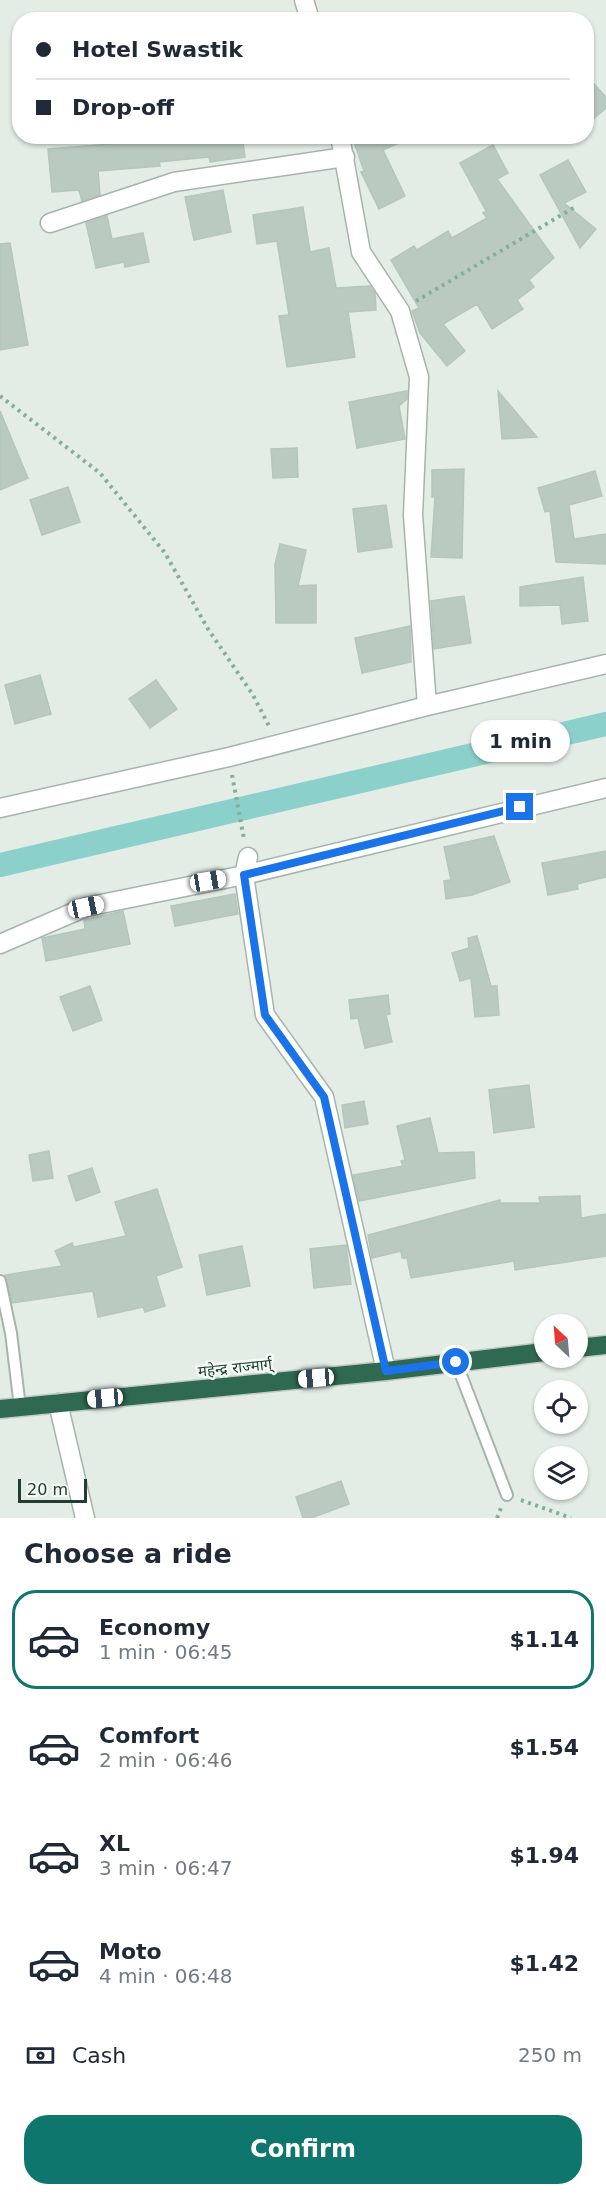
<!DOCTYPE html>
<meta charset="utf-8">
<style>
body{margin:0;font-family:"DejaVu Sans","Noto Sans Devanagari",sans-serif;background:#f6f6f7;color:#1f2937;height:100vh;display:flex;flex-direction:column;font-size:22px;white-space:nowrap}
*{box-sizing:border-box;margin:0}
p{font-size:20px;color:#747a83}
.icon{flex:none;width:33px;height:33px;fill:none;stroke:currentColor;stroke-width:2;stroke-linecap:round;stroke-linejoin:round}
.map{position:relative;height:1518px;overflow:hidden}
.drawer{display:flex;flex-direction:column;background:#fff;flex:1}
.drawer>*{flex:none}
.banner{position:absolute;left:12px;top:12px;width:582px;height:132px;border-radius:24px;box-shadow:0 2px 4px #0004;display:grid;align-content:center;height:132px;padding:0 24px;background:#fff}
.needle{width:39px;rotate:334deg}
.controls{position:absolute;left:534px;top:1314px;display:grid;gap:12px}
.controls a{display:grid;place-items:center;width:54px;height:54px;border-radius:50%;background:#fff;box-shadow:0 2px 4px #0004;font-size:30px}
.scale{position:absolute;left:18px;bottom:15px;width:69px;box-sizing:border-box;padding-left:6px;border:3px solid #233e31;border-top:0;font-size:16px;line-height:21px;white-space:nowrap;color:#233e31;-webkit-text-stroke:4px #f3f9f5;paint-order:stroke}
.end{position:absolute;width:27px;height:27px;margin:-14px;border:8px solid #1a73e8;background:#fff;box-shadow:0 0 0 3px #fff}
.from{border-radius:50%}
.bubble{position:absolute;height:42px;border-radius:21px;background:#fff;box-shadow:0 2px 4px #0004;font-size:20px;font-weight:800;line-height:42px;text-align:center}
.car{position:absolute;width:18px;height:36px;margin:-18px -9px;border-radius:8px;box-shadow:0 0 4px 2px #0007;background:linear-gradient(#fff 24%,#345 0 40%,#fff 0 76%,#345 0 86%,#fff 0)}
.banner b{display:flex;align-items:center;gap:21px;height:57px;font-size:22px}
.banner b+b{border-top:2px solid #e0e1e3}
.banner i{width:15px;height:15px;background:#1f2937}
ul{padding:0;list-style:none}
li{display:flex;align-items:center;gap:18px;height:99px;margin:0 12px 9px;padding:0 12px;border:3px solid transparent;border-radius:24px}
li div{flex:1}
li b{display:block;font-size:22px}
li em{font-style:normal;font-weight:800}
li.on{border-color:#0f766e}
li>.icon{width:54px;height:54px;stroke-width:1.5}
h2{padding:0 24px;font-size:27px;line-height:72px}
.pay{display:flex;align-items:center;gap:15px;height:66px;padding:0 24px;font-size:22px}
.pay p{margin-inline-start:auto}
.button{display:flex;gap:12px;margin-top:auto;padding:12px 24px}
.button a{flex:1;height:69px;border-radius:24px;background:#0f766e;color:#fff;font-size:24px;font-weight:800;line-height:69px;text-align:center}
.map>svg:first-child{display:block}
</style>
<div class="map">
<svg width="606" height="1518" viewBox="0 0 606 1518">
<rect width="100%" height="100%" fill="#e3ede6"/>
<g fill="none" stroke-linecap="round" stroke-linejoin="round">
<path stroke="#8cd0cc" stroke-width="24" d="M0,865L606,724"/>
</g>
<path fill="#bbcac1" stroke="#b5c6bc" stroke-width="1.5" d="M586,75L606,97V108L586,125Z
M112,136H242L245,157L210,162L209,157L159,162L160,166L98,171L100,195L82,201L79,190L52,192L48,149L112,144Z
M352,136H414L383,150L405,196L379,209L361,172L364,171Z
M493,145L508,173L497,179L554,258L529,280L534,287L517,300L523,309L492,329L477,304L443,324L465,351L447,366L420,333L412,311L419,308L391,260L414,246L417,250L448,231L452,238L487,218L483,213L486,211L460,163Z
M568,160L586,192L564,203L596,229L580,248L540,175Z
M223,190L231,232L194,240L185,197Z
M303,207L310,252L329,248L336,288L370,286L375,293L376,310L348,312L355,357L287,367L279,316L289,315L277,241L257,244L253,215Z
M107,216L112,239L143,233L149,262L125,267L124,262L96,268L86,223Z
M10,243L28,345L0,350V244Z
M407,391V399L399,406L405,439L357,448L349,402Z
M498,391L537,437L502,439Z
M0,411L28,478L0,490Z
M297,448L298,477L273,478L271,449Z
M464,469L462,558L431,557L435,497H432V470Z
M595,471L602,496L569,505L574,539L606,534V564L556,562L550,511L545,512L538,488Z
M68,487L80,522L42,535L30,500Z
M386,505L392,547L358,552L353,509Z
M280,544L306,550L298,586L316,585V623H276L275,564Z
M583,577L588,621L562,624L560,605L520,606V587Z
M464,596L471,643L434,649L431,601Z
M410,626L411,662L362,673L355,638Z
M40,675L51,714L15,724L5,685Z
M156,680L177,709L150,728L129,699Z
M494,836L510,882L472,895L446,899L444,881L451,880L444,847Z
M606,851V877L577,884L578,889L548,895L542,863Z
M235,894L238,914L175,926L171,906Z
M123,911L130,944L46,961L42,938L85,929L84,920Z
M477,936L491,986H497L499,1015L475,1017L471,978L460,981L452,953L469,948L468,938Z
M90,986L102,1020L73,1031L60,997Z
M388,995L390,1014L386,1015L392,1042L365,1048L358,1018L351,1019L349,1000Z
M529,1085L534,1127L494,1133L489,1090Z
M364,1101L368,1124L345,1128L342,1105Z
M430,1118L438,1153L474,1152L475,1178L359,1201L353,1175L403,1166L401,1161L405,1160L397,1126Z
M49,1151L53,1178L33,1181L29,1155Z
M92,1168L100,1192L76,1201L68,1176Z
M157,1189L182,1267L156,1276L165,1306L145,1312L143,1307L98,1317L93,1291L12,1303L5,1275L62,1266L55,1251L72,1243L74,1247L126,1236L115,1202Z
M580,1196L581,1218L606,1214V1256L515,1270L514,1261L411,1278L407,1258H402L401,1251L372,1258L368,1235L500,1200V1203H540L539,1197Z
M346,1245L351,1284L314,1288L310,1249Z
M242,1246L250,1286L207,1295L199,1255Z
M341,1481L349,1504L311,1518H303L296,1497Z"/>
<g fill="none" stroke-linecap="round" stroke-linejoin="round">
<defs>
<path id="lane" d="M0,1281L11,1333L20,1407
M456,1362L507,1495"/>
<path id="street" d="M304,0L310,20
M340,136L361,252L400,311L419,377L413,515L427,706
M50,223L174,182L345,157
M0,808L229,757L427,706L606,664
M248,857L244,875L265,1015L324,1097L386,1371
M0,944L86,907L244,875L606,788
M58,1403L85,1518"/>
<path id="highway" d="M578,1348L606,1345
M0,1409L386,1371L544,1352"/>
</defs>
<use href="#lane" stroke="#a6b5ac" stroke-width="14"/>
<use href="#street" stroke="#a6b5ac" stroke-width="21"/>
<use href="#highway" stroke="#c1c9c5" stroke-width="21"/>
<path stroke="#84af98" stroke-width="4" stroke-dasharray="3 4.5" stroke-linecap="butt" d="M416,301L575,207
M0,396L100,473L165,553L208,629L253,695L269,726
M232,775L244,839
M521,1500L571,1518
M497,1518L501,1508"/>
<use href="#lane" stroke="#fff" stroke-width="10"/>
<use href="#street" stroke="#fff" stroke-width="18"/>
<use href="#highway" stroke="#2f6951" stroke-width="18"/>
</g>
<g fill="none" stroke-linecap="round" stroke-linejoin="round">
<path stroke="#1a73e8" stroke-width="8" d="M456,1362L386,1371L324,1097L265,1015L244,875L520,807"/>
</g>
<g text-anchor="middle" stroke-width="5" stroke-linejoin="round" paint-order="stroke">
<g font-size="15" fill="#233e31" stroke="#f3f9f5">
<text transform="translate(235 1368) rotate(-6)" y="5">महेन्द्र राज्मार्ग्</text>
</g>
</g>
</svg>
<div class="controls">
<a><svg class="needle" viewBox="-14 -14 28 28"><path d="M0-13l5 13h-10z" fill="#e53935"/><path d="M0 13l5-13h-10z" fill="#747a83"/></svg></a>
<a><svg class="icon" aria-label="locate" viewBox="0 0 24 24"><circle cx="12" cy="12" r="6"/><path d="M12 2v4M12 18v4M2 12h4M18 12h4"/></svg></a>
<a><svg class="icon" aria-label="layers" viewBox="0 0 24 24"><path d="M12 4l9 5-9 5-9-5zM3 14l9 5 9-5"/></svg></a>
</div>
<div class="scale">20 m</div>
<i class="end from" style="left:456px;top:1362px"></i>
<i class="end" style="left:520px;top:807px"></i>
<div class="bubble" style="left:471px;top:720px;width:99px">1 min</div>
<i class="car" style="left:208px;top:881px;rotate:80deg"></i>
<i class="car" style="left:86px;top:907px;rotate:78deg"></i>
<i class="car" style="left:316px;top:1378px;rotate:265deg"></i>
<i class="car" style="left:105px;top:1398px;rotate:265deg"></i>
<div class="banner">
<b><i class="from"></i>Hotel Swastik</b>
<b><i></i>Drop-off</b>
</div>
</div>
<section class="drawer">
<h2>Choose a ride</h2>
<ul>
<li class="on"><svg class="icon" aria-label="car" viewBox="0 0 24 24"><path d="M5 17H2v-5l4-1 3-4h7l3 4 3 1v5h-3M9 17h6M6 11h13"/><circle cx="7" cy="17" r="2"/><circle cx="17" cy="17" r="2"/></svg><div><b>Economy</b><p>1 min · 06:45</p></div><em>$1.14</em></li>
<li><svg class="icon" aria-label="car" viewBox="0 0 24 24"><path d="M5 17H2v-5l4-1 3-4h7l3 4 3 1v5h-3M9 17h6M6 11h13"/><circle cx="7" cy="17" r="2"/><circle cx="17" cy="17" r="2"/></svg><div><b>Comfort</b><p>2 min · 06:46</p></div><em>$1.54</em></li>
<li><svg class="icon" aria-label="car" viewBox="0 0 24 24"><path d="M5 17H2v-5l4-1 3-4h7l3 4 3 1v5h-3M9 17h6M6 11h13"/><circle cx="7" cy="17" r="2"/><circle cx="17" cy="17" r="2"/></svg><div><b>XL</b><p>3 min · 06:47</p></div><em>$1.94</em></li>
<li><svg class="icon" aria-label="car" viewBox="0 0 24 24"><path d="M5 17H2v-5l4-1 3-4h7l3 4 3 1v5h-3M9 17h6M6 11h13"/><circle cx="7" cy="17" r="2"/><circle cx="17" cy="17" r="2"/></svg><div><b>Moto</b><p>4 min · 06:48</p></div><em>$1.42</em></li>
</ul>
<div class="pay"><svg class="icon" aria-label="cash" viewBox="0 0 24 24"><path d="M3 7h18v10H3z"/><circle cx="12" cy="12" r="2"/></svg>Cash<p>250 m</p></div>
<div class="button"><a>Confirm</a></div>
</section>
